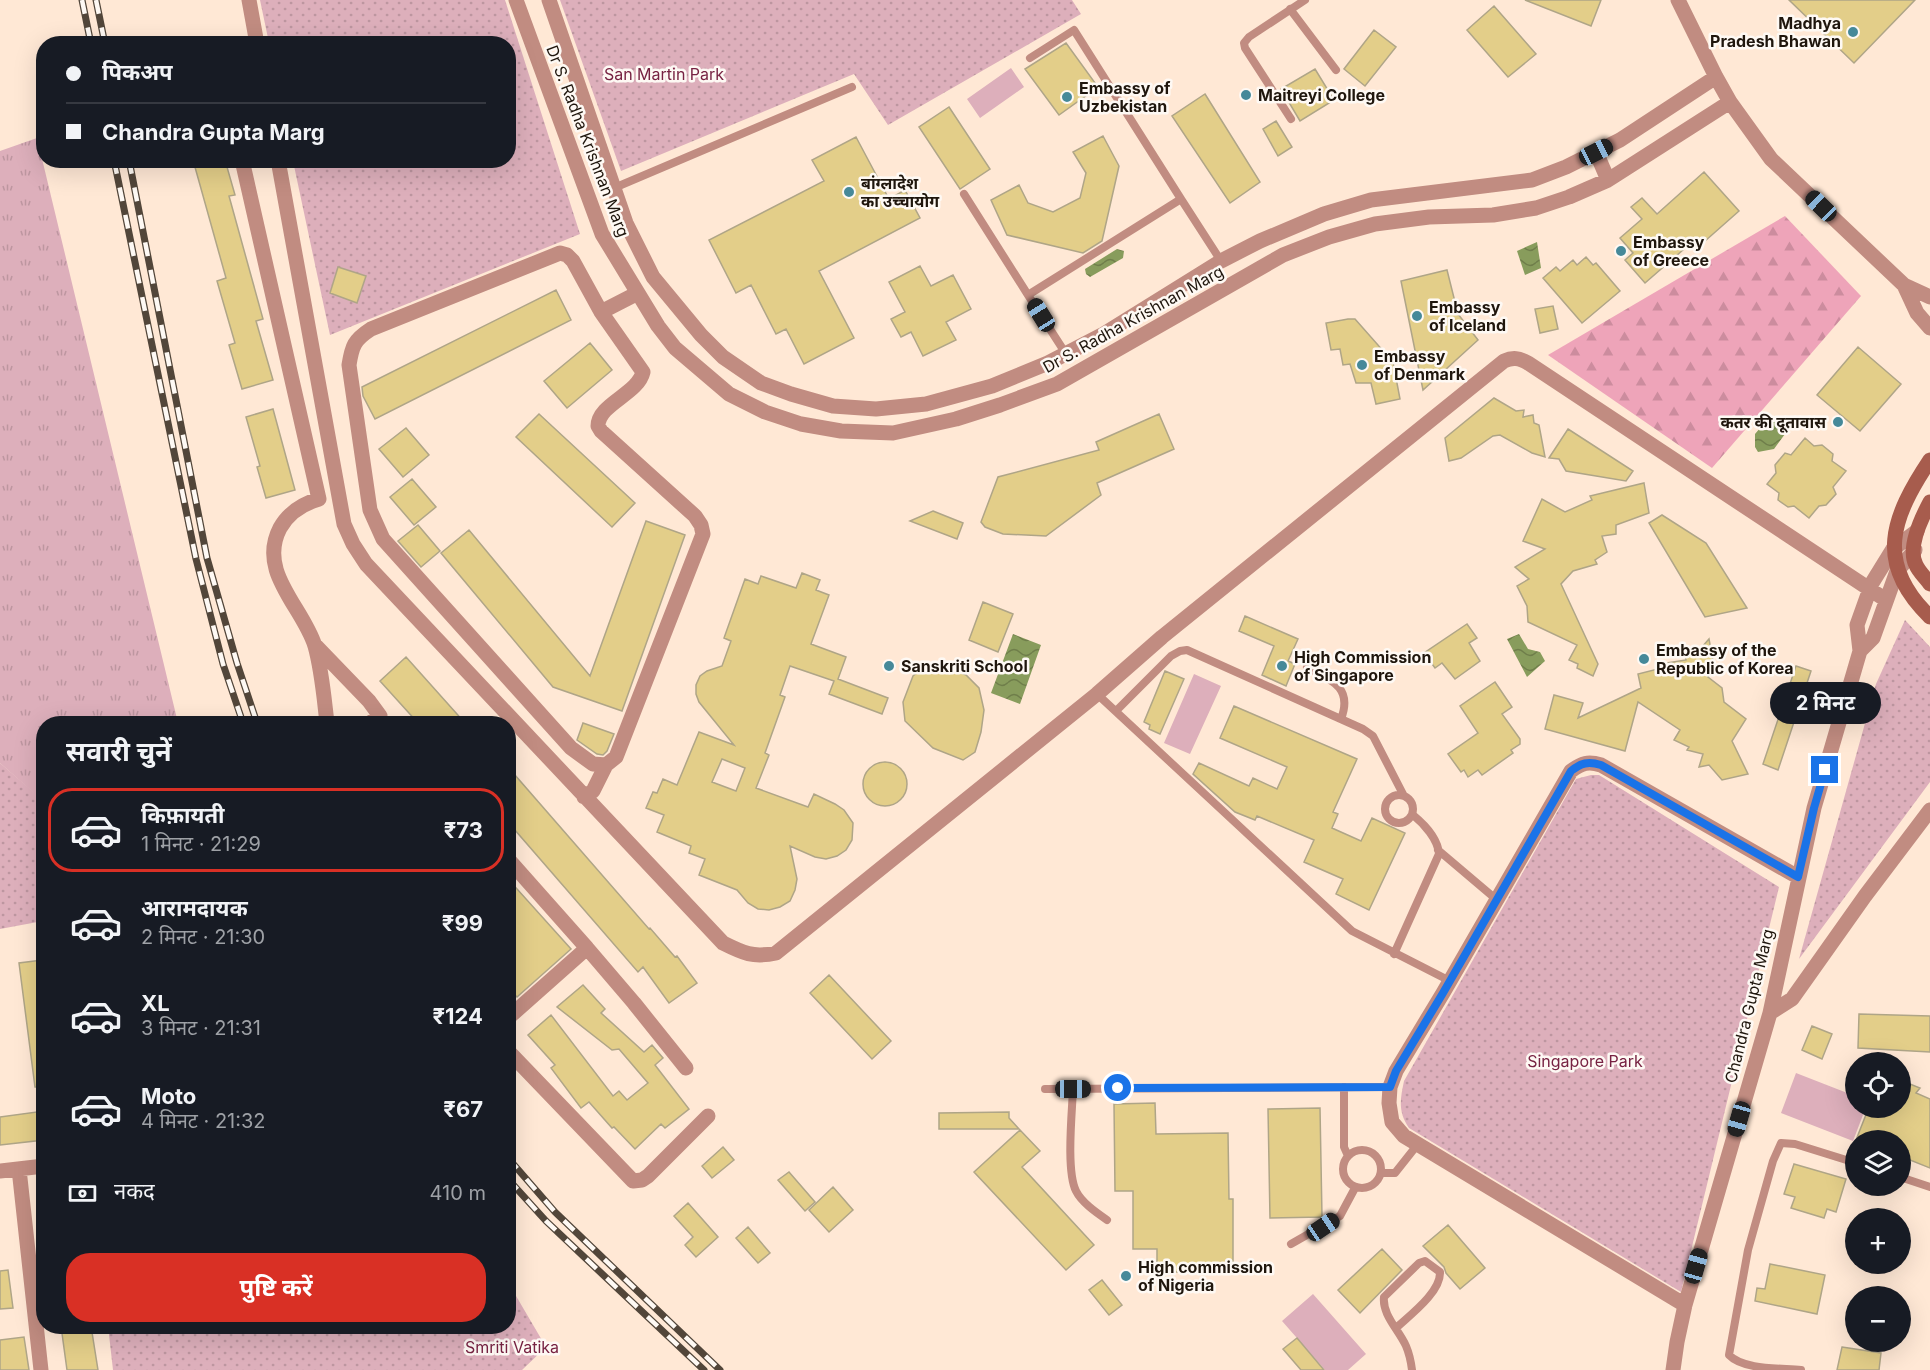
<!DOCTYPE html>
<html lang="hi">
<meta charset="utf-8">
<style>
body{margin:0;font-family:Inter,"Noto Sans Devanagari",sans-serif;background:#242831;color:#f1f3f6;height:100vh;display:flex;flex-direction:column;font-size:22px;white-space:nowrap}
*{box-sizing:border-box;margin:0}
p{font-size:20px;color:#9ea1a6}
.icon{flex:none;width:33px;height:33px;fill:none;stroke:currentColor;stroke-width:2;stroke-linecap:round;stroke-linejoin:round}
.map{position:relative;flex:1;overflow:hidden}
.side{position:absolute;left:36px;top:716px;width:480px;height:618px;display:flex;flex-direction:column;background:#171b24;border-radius:24px;box-shadow:0 6px 24px #0002}
.side>*{flex:none}
.guide{position:absolute;left:36px;top:36px;width:480px;height:132px;border-radius:24px;box-shadow:0 6px 24px #0002;display:grid;align-content:center;height:132px;padding:0 30px;background:#171b24}
.controls{position:absolute;left:1845px;top:1052px;display:grid;gap:12px}
.controls a{display:grid;place-items:center;width:66px;height:66px;border-radius:50%;background:#171b24;box-shadow:0 6px 24px #0002;font-size:30px}
.end{position:absolute;width:27px;height:27px;margin:-14px;border:8px solid #1a73e8;background:#fff;box-shadow:0 0 0 3px #fff}
.from{border-radius:50%}
.bubble{position:absolute;height:42px;border-radius:21px;background:#171b24;box-shadow:0 6px 24px #0002;font-size:20px;font-weight:700;line-height:42px;text-align:center}
.car{position:absolute;width:18px;height:36px;margin:-18px -9px;border-radius:8px;box-shadow:0 0 4px 2px #0007;background:linear-gradient(#222 24%,#8ab4d8 0 40%,#222 0 76%,#8ab4d8 0 86%,#222 0)}
.guide b{display:flex;align-items:center;gap:21px;height:57px;font-size:22px}
.guide b+b{border-top:2px solid #363941}
.guide i{width:15px;height:15px;background:#f1f3f6}
ul{padding:0;list-style:none}
li{display:flex;align-items:center;gap:18px;height:84px;margin:0 12px 9px;padding:0 18px;border:3px solid transparent;border-radius:24px}
li div{flex:1}
li b{display:block;font-size:22px}
li em{font-style:normal;font-weight:700}
li.current{border-color:#d93025}
li>.icon{width:54px;height:54px;stroke-width:1.5}
h2{padding:0 30px;font-size:27px;line-height:72px}
.pay{display:flex;align-items:center;gap:15px;height:66px;padding:0 30px;font-size:22px}
.pay p{margin-inline-start:auto}
.primary-button{display:flex;gap:12px;margin-top:auto;padding:12px 30px}
.primary-button a{flex:1;height:69px;border-radius:24px;background:#d93025;color:#fff;font-size:24px;font-weight:700;line-height:69px;text-align:center}
.map>svg:first-child{display:block}
</style>
<div class="map">
<svg width="1930" height="1370" viewBox="0 0 1930 1370">
<defs>
<pattern id="grass-tufts" width="24" height="20" patternUnits="userSpaceOnUse" patternTransform="scale(1.5)"><rect width="24" height="20" fill="#ddafbb"/><path d="M3 7l-1-3M5 7V3M7 7l1-3M15 17l-1-3M17 17v-4M19 17l1-3" fill="none" stroke="#bd96a0"/></pattern>
<pattern id="forest-firs" width="22" height="20" patternUnits="userSpaceOnUse" patternTransform="scale(1.5)"><rect width="22" height="20" fill="#eea4b9"/><path d="M5 1l3.5 6h-7zM16 11l3.5 6h-7z" fill="#cc8c9e"/></pattern>
<pattern id="park-dots" width="8" height="8" patternUnits="userSpaceOnUse" patternTransform="scale(1.5)"><rect width="8" height="8" fill="#ddafbb"/><path d="M2 2h.1M6 6h.1" fill="none" stroke="#bd96a0" stroke-width="1.8" stroke-linecap="round"/></pattern>
<pattern id="water-waves" width="16" height="10" patternUnits="userSpaceOnUse" patternTransform="scale(1.5)"><rect width="16" height="10" fill="#889c5c"/><path d="M0 5q4-4 8 0t8 0" fill="none" stroke="#6f7e4a"/></pattern>
</defs>
<rect width="100%" height="100%" fill="#ffe8d5"/>
<path fill="url(#grass-tufts)" d="M37,138L178,723H44L43,801L0,763V151Z"/>
<path fill="url(#forest-firs)" d="M1785,216L1861,296L1712,468L1548,355Z"/>
<path fill="url(#park-dots)" d="M260,0H505L580,234L330,335L293,161L508,160V44L269,43Z
M560,0H1072L1081,14L888,125L854,74L621,171Z
M1905,620L1930,647V782L1799,959L1876,684Z
M0,763L44,801L43,921L0,929Z
M1591,775H1599L1779,887L1681,1292L1409,1128C1398,1112 1400,1100 1404,1081L1576,779Z
M509,1284L546,1347L522,1370H113L108,1326H508Z"/>
<path fill="#ddafbb" d="M1011,68L1024,87L980,118L967,99Z
M1194,674L1221,686L1190,754L1164,743Z
M1796,1073L1855,1096L1856,1107H1866L1853,1141L1781,1113Z
M1313,1294L1366,1354L1348,1370H1325L1282,1321Z"/>
<path fill="url(#water-waves)" d="M1537,242L1541,268L1525,275L1517,251Z
M1117,249L1124,251L1123,258L1090,277L1086,274L1085,269Z
M1780,417L1787,423L1785,434L1774,449L1758,452L1755,447V434L1766,421Z
M1013,634L1041,645L1020,704L991,693Z
M1519,634L1528,649L1540,652L1545,661L1527,677L1507,639Z"/>
<path fill="#e3ce89" stroke="#afa587" stroke-width="1.5" fill-rule="evenodd" d="M1525,0H1601L1591,26Z
M1789,0H1915L1854,63Z
M1494,6L1536,54L1508,77L1467,30Z
M1374,30L1396,47L1365,86L1344,69Z
M1066,43L1098,87L1059,115L1025,69Z
M1315,69L1334,100L1300,121L1281,89Z
M1205,94L1260,182L1230,203L1172,116Z
M949,107L990,169L960,189L919,127Z
M1276,121L1292,147L1278,156L1263,129Z
M1103,136L1119,166L1102,241L1083,253L1007,235L991,200L1019,185L1028,203L1053,212L1080,198L1086,173L1073,152Z
M856,137L889,199L905,190L920,218L819,271L854,338L804,364L786,329L776,334L751,285L736,293L709,240L824,181L812,160Z
M193,160H225L235,195L229,196L263,319L256,321L273,380L242,389L229,345L235,343L217,281L226,278Z
M1704,172L1739,211L1696,249L1691,243L1645,283L1625,260L1633,253L1620,238L1642,219L1631,207L1642,198L1657,214Z
M1586,257L1593,265L1596,263L1620,291L1582,323L1543,278L1556,267L1560,271L1573,260L1577,265Z
M920,266L931,286L953,275L971,309L946,322L956,340L923,356L911,332L901,337L891,319L905,312L889,282Z
M338,267L366,276L357,303L330,293Z
M1447,270L1458,314L1478,340L1423,390L1401,281Z
M556,290L571,320L375,419L363,396L362,387Z
M1553,306L1558,329L1540,333L1535,309Z
M1348,319H1355L1393,362L1400,399L1376,404L1371,383H1356L1350,364L1343,365L1340,349L1331,350L1326,323Z
M590,343L612,370L567,408L544,381Z
M1858,347L1901,384L1860,431L1817,395Z
M1494,398L1516,411L1524,410L1523,417L1533,415L1534,423L1539,425L1545,457L1532,453L1500,435L1493,436L1461,458L1449,461L1445,438Z
M273,409L295,490L266,498L257,467L260,466L246,417Z
M539,414L635,503L612,527L516,437Z
M1159,414L1174,449L1097,483L1101,495L1046,536L1003,534L985,527L981,522L998,477L1099,450L1096,442Z
M406,428L429,455L403,477L379,449Z
M1568,429L1633,471L1626,481L1566,471L1559,459L1549,458Z
M1805,438L1814,446L1822,445L1833,454L1832,461L1846,471L1833,487L1836,494L1826,505L1819,506L1809,518L1794,506L1788,507L1778,500L1779,493L1767,484L1776,473L1775,465L1785,453L1791,455Z
M412,479L436,507L414,525L390,497Z
M1644,483L1649,513L1616,525V534L1602,536L1607,552L1595,560L1597,564L1573,571L1561,584L1598,664L1593,676L1577,668L1578,664L1569,660L1577,645L1528,622L1527,606L1517,586L1529,579L1515,567L1545,549L1523,541L1542,499L1565,512L1592,500L1590,496Z
M933,511L963,523L957,539L910,521Z
M1662,515L1706,543L1747,608L1705,617L1649,523Z
M646,521L685,535L622,711L553,687L441,553L469,530L590,676Z
M418,525L440,551L421,567L398,541Z
M802,573L820,580L816,590L829,595L811,644L846,657L838,679L888,698L882,714L829,694L834,681L790,666L780,695L785,697L765,753L769,755L756,788L808,807L814,794L835,804L844,810L853,823L852,840L846,850L837,856L826,859L815,857L790,846L797,879L795,890L790,901L780,907L769,910L758,909L748,903L737,890L699,875L705,859L689,853L691,846L657,832L664,815L646,808L653,792L657,793L663,779L677,785L699,732L734,745L699,702L696,694V685L700,676L707,671L722,666L731,641L724,638L745,579L758,584L761,576L796,588ZM722,759L745,768L736,791L712,782Z
M983,602L1013,614L998,652L969,640Z
M1245,616L1298,639L1288,661L1295,664L1286,686L1262,675L1274,646L1239,631Z
M1467,624L1477,638L1469,643L1480,661L1455,679L1442,663L1435,668L1424,653Z
M1709,639L1714,666L1708,677L1722,688L1724,702L1746,719L1732,741L1748,774L1722,780L1709,765L1699,767L1703,754L1687,750L1689,747L1674,740L1680,730L1638,702L1625,751L1545,729L1554,695L1583,703L1578,718L1641,688L1638,674L1666,667L1667,663L1686,660L1685,655H1695Z
M406,657L465,723H418L380,681Z
M942,664L966,675L979,688L984,710L981,732L975,752L963,760L933,748L905,721L903,702L913,676L923,668Z
M1796,666L1811,671L1778,770L1763,764Z
M1165,671L1184,679L1160,734L1149,729L1150,725L1144,722Z
M1495,682L1512,707L1502,714L1520,739V744L1511,750L1513,753L1482,775L1478,770L1468,777L1464,770L1461,772L1448,754L1478,733L1460,706Z
M1234,706L1357,759L1333,812L1338,814L1332,828L1361,841L1372,818L1405,833L1369,910L1336,894L1343,879L1304,862L1314,840L1257,816L1255,820L1235,812L1193,774L1199,763L1249,786L1253,778L1277,789L1287,767L1220,738Z
M583,723L614,734L607,751L603,755L597,754L577,740Z
M863 784a22 22 0 1 1 44 0a22 22 0 1 1-44 0Z
M508,767L649,929L650,928L675,957L677,956L697,983L669,1003L643,967L638,972L508,822Z
M508,879L571,949L517,997L508,988Z
M42,960L44,1087H35L19,963Z
M829,975L891,1041L872,1059L810,993Z
M583,985L605,1009L601,1013L644,1052L652,1045L663,1058L655,1065L689,1109L665,1128L661,1124L635,1149L614,1127L612,1128L589,1102L581,1108L551,1068L555,1065L528,1035L551,1015L613,1096L619,1091L627,1100L648,1083L619,1049L612,1050L557,1007Z
M1859,1014L1930,1016V1052L1858,1048Z
M1812,1026L1832,1034L1822,1059L1802,1050Z
M1900,1080L1920,1088L1916,1093L1930,1099V1168L1900,1156V1140H1856L1869,1107H1900Z
M1155,1103L1156,1134L1228,1133L1229,1199H1233V1272H1157V1249H1133V1191H1115L1114,1104Z
M1320,1108L1322,1217L1270,1218L1268,1109Z
M44,1111V1140L0,1145V1117Z
M1009,1112V1118L1019,1129H939V1113Z
M1020,1130L1040,1151L1022,1167L1094,1245L1066,1270L974,1172Z
M723,1147L734,1160L712,1178L702,1166Z
M1794,1164L1846,1179L1836,1212L1827,1209L1824,1218L1791,1208L1795,1197L1784,1194Z
M789,1172L815,1202L805,1211L778,1180Z
M833,1187L853,1210L829,1232L809,1210Z
M688,1203L718,1237L696,1257L685,1245L693,1237L674,1216Z
M1448,1225L1485,1268L1460,1289L1446,1273L1444,1267L1423,1246Z
M748,1227L770,1253L758,1263L736,1238Z
M1382,1249L1402,1270L1360,1313L1338,1290Z
M1770,1264L1825,1275L1817,1314L1755,1301L1757,1288L1765,1289Z
M8,1270L13,1308L0,1309V1271Z
M1102,1280L1122,1305L1109,1315L1089,1290Z
M61,1326H91L98,1370H67Z
M24,1337L29,1370H0V1340Z
M1297,1338L1324,1370H1301L1283,1349Z
M1842,1347L1881,1353L1879,1370H1837Z"/>
<g fill="none" stroke-linecap="round" stroke-linejoin="round">
<path stroke="#c18c81" stroke-width="8" d="M1290,9L1336,70
M1030,58L1074,30L1181,199
M1291,119L1245,48L1244,43L1249,37L1305,0
M614,188L852,87
M964,194L1028,295
M1066,354L1028,295L1181,199L1221,261
M1307,667C1332,680 1353,688 1341,719
M1097,694L1352,931L1450,981
M1116,711L1171,656L1180,651L1187,650L1363,729L1373,736L1404,796
M1385 809a14 14 0 1 1 28 0a14 14 0 1 1-28 0Z
M1438,850L1497,900
M1394,954L1439,854C1438,839 1424,824 1413,815
M1344,1087V1147L1348,1156
M1045,1089L1390,1087
M1073,1089C1072,1113 1066,1171 1076,1191C1082,1203 1097,1213 1107,1220
M1343 1169a19 19 0 1 1 38 0a19 19 0 1 1-38 0Z
M1381,1173H1395L1418,1144
M1900,1177L1930,1187
M1291,1244L1340,1216L1355,1188
M1396,1328C1410,1315 1441,1292 1440,1272L1425,1261L1419,1263L1384,1297C1382,1315 1399,1330 1406,1346C1409,1353 1411,1362 1412,1370
M1801,1370C1781,1368 1743,1370 1729,1355L1748,1250L1773,1161L1781,1143L1795,1144L1856,1163"/>
<path stroke="#c18c81" stroke-width="15" d="M249,0L257,44
M516,0L602,234L658,326L675,348L729,394L765,412L801,424L841,431L893,433L956,419L1000,405L1057,384L1283,255L1329,237L1375,224L1429,217L1493,215L1536,208L1569,197L1608,180L1730,102
M549,0L626,223L653,277L701,335L723,357L761,383L791,394L833,406L876,409L926,404L992,386L1048,363L1102,335L1221,261L1260,241L1324,214L1371,200L1532,180L1566,167L1620,140L1716,77
M1678,0L1716,77L1730,102L1771,159L1904,285L1917,313L1930,328
M1596,152L1608,180
M242,160L319,499C302,504 289,512 280,528C257,572 303,607 315,646C322,671 324,698 327,723
M278,160L344,524L353,544L366,564L723,943C743,953 753,958 776,953L1097,694L1162,637L1504,361C1513,357 1519,358 1528,363L1886,600
M560,253L567,255L573,261L601,312L643,372C638,394 598,404 598,426L601,431L695,516L701,525L703,534L616,757L606,765L593,764L571,748L383,539L370,510L349,365C352,346 354,340 371,329Z
M1904,285L1930,297
M601,312L638,293
M315,645L369,701L380,716L370,723
M1860,651L1873,638L1897,571L1915,550
M584,797L593,791L606,765
M508,859L587,948L508,1018
M587,948L634,1003L686,1068
M1770,1013L1792,999L1865,896L1930,810
M508,1051L633,1181L642,1180L648,1176L708,1116
M19,1169L41,1370
M0,1171L44,1166
M1685,1305L1404,1136L1392,1122L1389,1103L1390,1087L1396,1071L1443,993L1571,771C1582,763 1588,761 1601,765L1798,877
M1673,1370L1677,1342L1685,1305L1770,1013L1814,808L1860,651L1857,625L1872,583L1893,549L1917,531"/>
<path stroke="#a75c4d" stroke-width="15" d="M1930,460C1892,517 1874,563 1930,617
M1930,502C1922,517 1907,548 1916,565C1919,572 1926,578 1930,584"/>
<defs>
<path id="rail" d="M82,0L91,44
M96,0L105,44
M114,160L196,559L223,664L243,723
M129,160L207,558L237,663L257,723
M508,1158L555,1212L720,1370
M508,1179L546,1221L704,1370"/>
</defs>
<use href="#rail" stroke="#52463a" stroke-width="7"/>
<use href="#rail" stroke="#fef9f4" stroke-width="4.5" stroke-dasharray="14" stroke-linecap="butt"/>
</g>
<g fill="none" stroke-linecap="round" stroke-linejoin="round">
<path stroke="#1a73e8" stroke-width="8" d="M1118,1088L1390,1087L1396,1071L1443,993L1571,771C1581,763 1588,761 1601,765L1798,877L1814,808L1825,770"/>
</g>
<g fill="#468999" stroke="#fef9f4" stroke-width="2">
<circle cx="1853" cy="32" r="6"/>
<circle cx="1246" cy="95" r="6"/>
<circle cx="1067" cy="97" r="6"/>
<circle cx="849" cy="192" r="6"/>
<circle cx="1621" cy="251" r="6"/>
<circle cx="1417" cy="316" r="6"/>
<circle cx="1362" cy="365" r="6"/>
<circle cx="1838" cy="422" r="6"/>
<circle cx="1644" cy="659" r="6"/>
<circle cx="889" cy="666" r="6"/>
<circle cx="1282" cy="666" r="6"/>
<circle cx="1126" cy="1276" r="6"/>
</g>
<g text-anchor="middle" stroke-width="5" stroke-linejoin="round" paint-order="stroke">
<g font-size="16" font-weight="bold" fill="#1f160d" stroke="#fef9f4" text-anchor="start">
<text x="1841" y="29" text-anchor="end">Madhya<tspan x="1841" dy="18">Pradesh Bhawan</tspan></text>
<text x="1079" y="94">Embassy of<tspan x="1079" dy="18">Uzbekistan</tspan></text>
<text x="1258" y="101">Maitreyi College</text>
<text x="861" y="189">बांग्लादेश<tspan x="861" dy="18">का उच्चायोग</tspan></text>
<text x="1633" y="248">Embassy<tspan x="1633" dy="18">of Greece</tspan></text>
<text x="1429" y="313">Embassy<tspan x="1429" dy="18">of Iceland</tspan></text>
<text x="1374" y="362">Embassy<tspan x="1374" dy="18">of Denmark</tspan></text>
<text x="1826" y="428" text-anchor="end">कतर की दूतावास</text>
<text x="1656" y="656">Embassy of the<tspan x="1656" dy="18">Republic of Korea</tspan></text>
<text x="1294" y="663">High Commission<tspan x="1294" dy="18">of Singapore</tspan></text>
<text x="901" y="672">Sanskriti School</text>
<text x="1138" y="1273">High commission<tspan x="1138" dy="18">of Nigeria</tspan></text>
</g>
<g font-size="16" fill="#772242" stroke="#fef9f4">
<text x="664" y="80">San Martin Park</text>
<text x="1585" y="1067">Singapore Park</text>
<text x="512" y="1353">Smriti Vatika</text>
</g>
<g font-size="16" fill="#1f160d" stroke="#fef9f4">
<text transform="translate(588 141) rotate(69)" y="6">Dr S. Radha Krishnan Marg</text>
<text transform="translate(1133 319) rotate(-29)" y="6">Dr S. Radha Krishnan Marg</text>
<text transform="translate(1749 1006) rotate(-76)" y="6">Chandra Gupta Marg</text>
</g>
</g>
</svg>
<div class="controls">
<a><svg class="icon" aria-label="locate" viewBox="0 0 24 24"><circle cx="12" cy="12" r="6"/><path d="M12 2v4M12 18v4M2 12h4M18 12h4"/></svg></a>
<a><svg class="icon" aria-label="layers" viewBox="0 0 24 24"><path d="M12 4l9 5-9 5-9-5zM3 14l9 5 9-5"/></svg></a>
<a>+</a>
<a>−</a>
</div>
<i class="end from" style="left:1118px;top:1088px"></i>
<i class="end" style="left:1825px;top:770px"></i>
<div class="bubble" style="left:1770px;top:682px;width:111px">2 मिनट</div>
<i class="car" style="left:1596px;top:152px;rotate:63deg"></i>
<i class="car" style="left:1821px;top:206px;rotate:314deg"></i>
<i class="car" style="left:1041px;top:315px;rotate:328deg"></i>
<i class="car" style="left:1073px;top:1089px;rotate:90deg"></i>
<i class="car" style="left:1739px;top:1119px;rotate:196deg"></i>
<i class="car" style="left:1323px;top:1227px;rotate:56deg"></i>
<i class="car" style="left:1696px;top:1266px;rotate:16deg"></i>
<div class="guide">
<b><i class="from"></i>पिकअप</b>
<b><i></i>Chandra Gupta Marg</b>
</div>
<section class="side">
<h2>सवारी चुनें</h2>
<ul>
<li class="current"><svg class="icon" aria-label="car" viewBox="0 0 24 24"><path d="M5 17H2v-5l4-1 3-4h7l3 4 3 1v5h-3M9 17h6M6 11h13"/><circle cx="7" cy="17" r="2"/><circle cx="17" cy="17" r="2"/></svg><div><b>किफ़ायती</b><p>1 मिनट · 21:29</p></div><em>₹73</em></li>
<li><svg class="icon" aria-label="car" viewBox="0 0 24 24"><path d="M5 17H2v-5l4-1 3-4h7l3 4 3 1v5h-3M9 17h6M6 11h13"/><circle cx="7" cy="17" r="2"/><circle cx="17" cy="17" r="2"/></svg><div><b>आरामदायक</b><p>2 मिनट · 21:30</p></div><em>₹99</em></li>
<li><svg class="icon" aria-label="car" viewBox="0 0 24 24"><path d="M5 17H2v-5l4-1 3-4h7l3 4 3 1v5h-3M9 17h6M6 11h13"/><circle cx="7" cy="17" r="2"/><circle cx="17" cy="17" r="2"/></svg><div><b>XL</b><p>3 मिनट · 21:31</p></div><em>₹124</em></li>
<li><svg class="icon" aria-label="car" viewBox="0 0 24 24"><path d="M5 17H2v-5l4-1 3-4h7l3 4 3 1v5h-3M9 17h6M6 11h13"/><circle cx="7" cy="17" r="2"/><circle cx="17" cy="17" r="2"/></svg><div><b>Moto</b><p>4 मिनट · 21:32</p></div><em>₹67</em></li>
</ul>
<div class="pay"><svg class="icon" aria-label="cash" viewBox="0 0 24 24"><path d="M3 7h18v10H3z"/><circle cx="12" cy="12" r="2"/></svg>नकद<p>410 m</p></div>
<div class="primary-button"><a>पुष्टि करें</a></div>
</section>
</div>
